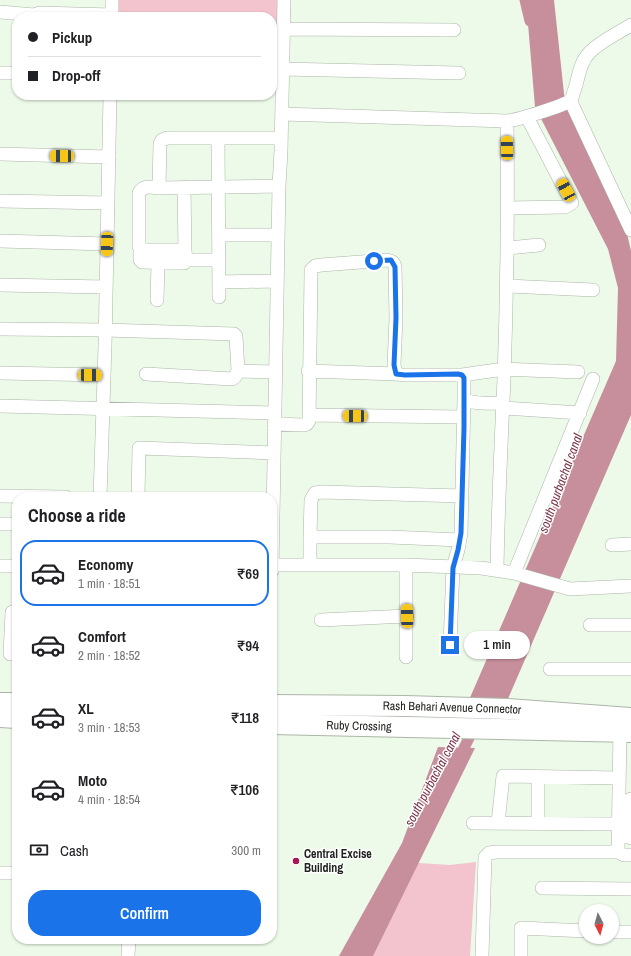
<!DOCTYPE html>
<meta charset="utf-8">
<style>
body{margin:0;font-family:"Archivo Narrow",sans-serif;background:#f6f6f6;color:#202124;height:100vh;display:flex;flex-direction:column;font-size:15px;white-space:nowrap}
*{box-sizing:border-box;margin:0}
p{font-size:13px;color:#757577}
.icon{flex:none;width:22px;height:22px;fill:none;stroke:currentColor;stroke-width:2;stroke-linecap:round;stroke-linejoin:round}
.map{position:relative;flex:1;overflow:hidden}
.side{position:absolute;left:12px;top:492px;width:265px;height:452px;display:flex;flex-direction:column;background:#fff;border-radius:16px;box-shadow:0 1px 3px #0004}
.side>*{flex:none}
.guide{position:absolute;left:12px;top:12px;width:265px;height:88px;border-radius:16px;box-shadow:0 1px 3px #0004;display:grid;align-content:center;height:88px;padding:0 16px;background:#fff}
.needle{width:26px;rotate:174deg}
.controls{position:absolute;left:579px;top:904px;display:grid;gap:8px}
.controls a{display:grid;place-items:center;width:40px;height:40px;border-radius:50%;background:#fff;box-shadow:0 1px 3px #0004;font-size:20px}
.end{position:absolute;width:18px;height:18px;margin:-9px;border:5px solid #1a73e8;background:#fff;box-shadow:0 0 0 2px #fff}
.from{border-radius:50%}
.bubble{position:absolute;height:28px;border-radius:14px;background:#fff;box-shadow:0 1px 3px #0004;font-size:13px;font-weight:600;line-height:28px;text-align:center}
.car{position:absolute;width:12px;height:24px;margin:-12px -6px;border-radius:5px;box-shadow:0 0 3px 1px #0007;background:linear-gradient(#f5c518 24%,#345 0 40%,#f5c518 0 76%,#345 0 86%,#f5c518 0)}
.guide b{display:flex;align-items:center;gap:14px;height:38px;font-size:15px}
.guide b+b{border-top:1px solid #e0e0e0}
.guide i{width:10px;height:10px;background:#202124}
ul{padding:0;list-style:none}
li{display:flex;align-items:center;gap:12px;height:66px;margin:0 8px 6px;padding:0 8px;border:2px solid transparent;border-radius:16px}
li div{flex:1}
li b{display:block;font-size:15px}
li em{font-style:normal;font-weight:600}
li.on{border-color:#1a73e8}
li>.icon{width:36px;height:36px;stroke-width:1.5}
h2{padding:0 16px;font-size:18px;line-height:48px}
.pay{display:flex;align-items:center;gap:10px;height:44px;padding:0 16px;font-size:15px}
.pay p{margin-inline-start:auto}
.action{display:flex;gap:8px;margin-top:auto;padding:8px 16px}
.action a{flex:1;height:46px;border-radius:16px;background:#1a73e8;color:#fff;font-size:16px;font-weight:600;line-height:46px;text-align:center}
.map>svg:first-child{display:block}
</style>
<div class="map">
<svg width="631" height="956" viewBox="0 0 631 956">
<rect width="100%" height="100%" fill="#edf9e9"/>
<path fill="#f3c3ce" d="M119,0H278L279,72H272V17H118Z
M403,862L450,865L476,862L470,956H355Z"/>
<path fill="#c78f9c" d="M526,0H554L565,103L623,216L631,251V415L507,701L469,700L616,361L618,288L608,249L535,107Z
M438,747L475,748L373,956H339L402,843Z"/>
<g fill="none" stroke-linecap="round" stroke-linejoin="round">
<path stroke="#c78f9c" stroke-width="11" d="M525,0L530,21
M458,760L475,726"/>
<defs>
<path id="street" d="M0,12L34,15
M31,17L34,15L40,13L112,15
M112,17V0
M282,29L454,30
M282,69L459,73
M0,73H17
M570,100L631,230
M282,114L507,121C517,120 564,106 571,100C572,98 573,96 573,94C579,80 578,64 590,52C601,41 618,33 631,25
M218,138L219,297
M0,154L109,157
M184,187L185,251
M159,188L279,186
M0,201L108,203
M508,208L565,207L572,203L527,117
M219,235H278
M0,241L107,244
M507,248L539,245
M140,249V260L142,262L182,263H184C185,259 186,255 185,251L182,250H143L140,249L139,246V193C143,185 151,187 159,188L160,144L162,140L167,138H281
M185,260H219
M219,282L277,281
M0,285L106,287
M506,286L593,290
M157,300L158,263
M0,329L105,330L234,334L236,336L238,371L275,372
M308,371L396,374
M0,373L104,375
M146,374L232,379L235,377L238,371
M462,375L504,369L578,372
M0,406L274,413
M503,408L580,413
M309,415L464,417
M274,424L304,425L307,424L309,421L311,274V270L315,266L321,265L387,260C392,261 394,262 395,267L396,318L394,365L396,374L405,375H462L464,378V398C470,405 493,403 503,403
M0,496L66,497
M100,497L105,346L110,95
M138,497L139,448L274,453
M0,524H17
M310,537L311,500L315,493L322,492L462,496
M612,545L631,544
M272,565H406L481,568L514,573L570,589L631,586
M310,565V537H389L460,540
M406,565V657
M0,566H17
M497,570C498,506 501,443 504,379C507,293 508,207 507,121
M272,571L279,186L281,151L284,0
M514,573L593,379
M321,620L407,616
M590,625H631
M450,645L453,567L458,550L461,533L464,398
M10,654L12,612
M550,669H631
M620,731L618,852L624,855H631
M631,799L627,801L626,804L625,835L631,838
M473,823L618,824
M498,823L503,776L619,778
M538,823V777
M0,873H17
M542,888L631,889
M612,932H631
M128,956L129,939
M482,956L485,857L489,853L496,852H618
M521,956V928L586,931"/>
<g id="primary">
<path d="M0,703H17"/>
<path id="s1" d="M272,705L405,706L508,709L631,718"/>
<path d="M0,717L17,718"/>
<path id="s2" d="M272,724L631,732"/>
</g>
</defs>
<use href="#street" stroke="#abb6a7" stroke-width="14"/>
<use href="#primary" stroke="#abb6a7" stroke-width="22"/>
<use href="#street" stroke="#fff" stroke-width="13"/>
<use href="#primary" stroke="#fff" stroke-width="20"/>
</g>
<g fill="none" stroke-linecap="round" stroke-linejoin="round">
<path stroke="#1a73e8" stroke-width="5" d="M374,261L391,260L395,267L396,318L394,365L396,374L405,375L458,374L462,375L464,378V428L461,533L458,550L453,568L450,645"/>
</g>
<circle fill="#a71653" stroke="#fff" stroke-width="1.5" cx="296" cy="861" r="4"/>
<g text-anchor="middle" stroke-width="3" stroke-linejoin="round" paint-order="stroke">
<g font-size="12" fill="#20241e" stroke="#fff">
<text dy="4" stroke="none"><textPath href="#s1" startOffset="180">Rash Behari Avenue Connector</textPath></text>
<text dy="4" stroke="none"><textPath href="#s2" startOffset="87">Ruby Crossing</textPath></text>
</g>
<g font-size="12" font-weight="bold" fill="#20241e" stroke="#fff" text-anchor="start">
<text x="304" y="858">Central Excise<tspan x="304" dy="14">Building</tspan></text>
</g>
<g font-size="13" font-style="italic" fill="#7a344a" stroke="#fff">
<text transform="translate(560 483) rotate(-70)" y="5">south purbachal canal</text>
<text transform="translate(432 779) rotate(-62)" y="5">south purbachal canal</text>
</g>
</g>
</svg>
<div class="controls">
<a><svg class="needle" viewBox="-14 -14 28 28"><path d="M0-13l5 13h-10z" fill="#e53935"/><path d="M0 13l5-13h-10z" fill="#757577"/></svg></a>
</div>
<i class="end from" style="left:374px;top:261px"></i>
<i class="end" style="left:450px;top:645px"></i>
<div class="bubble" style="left:464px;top:631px;width:66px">1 min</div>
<i class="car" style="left:507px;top:148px;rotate:359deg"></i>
<i class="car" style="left:62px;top:156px;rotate:271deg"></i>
<i class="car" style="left:566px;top:190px;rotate:332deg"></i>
<i class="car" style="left:107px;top:244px;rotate:182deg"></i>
<i class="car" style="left:90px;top:375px;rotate:91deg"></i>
<i class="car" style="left:355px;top:416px;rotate:271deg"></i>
<i class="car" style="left:407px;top:616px;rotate:359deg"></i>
<div class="guide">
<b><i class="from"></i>Pickup</b>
<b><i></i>Drop-off</b>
</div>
<section class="side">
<h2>Choose a ride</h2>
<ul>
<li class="on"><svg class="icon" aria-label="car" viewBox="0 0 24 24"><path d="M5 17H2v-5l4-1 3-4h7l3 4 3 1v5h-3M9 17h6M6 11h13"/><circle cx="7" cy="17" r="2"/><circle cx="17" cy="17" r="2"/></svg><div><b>Economy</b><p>1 min · 18:51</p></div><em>₹69</em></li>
<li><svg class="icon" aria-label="car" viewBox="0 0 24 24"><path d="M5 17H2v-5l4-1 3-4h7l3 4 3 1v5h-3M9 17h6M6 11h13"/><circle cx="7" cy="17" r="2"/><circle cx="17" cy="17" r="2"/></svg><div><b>Comfort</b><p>2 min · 18:52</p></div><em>₹94</em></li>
<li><svg class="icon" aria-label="car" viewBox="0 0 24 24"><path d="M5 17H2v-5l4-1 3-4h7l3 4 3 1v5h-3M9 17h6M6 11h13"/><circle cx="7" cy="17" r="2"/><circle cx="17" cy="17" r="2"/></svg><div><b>XL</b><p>3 min · 18:53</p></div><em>₹118</em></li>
<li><svg class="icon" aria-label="car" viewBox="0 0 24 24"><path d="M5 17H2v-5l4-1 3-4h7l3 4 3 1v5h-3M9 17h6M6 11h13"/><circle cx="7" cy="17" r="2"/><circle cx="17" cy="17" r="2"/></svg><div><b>Moto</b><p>4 min · 18:54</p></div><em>₹106</em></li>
</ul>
<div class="pay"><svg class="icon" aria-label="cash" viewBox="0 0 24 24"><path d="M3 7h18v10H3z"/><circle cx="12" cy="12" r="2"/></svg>Cash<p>300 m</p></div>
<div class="action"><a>Confirm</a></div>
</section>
</div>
